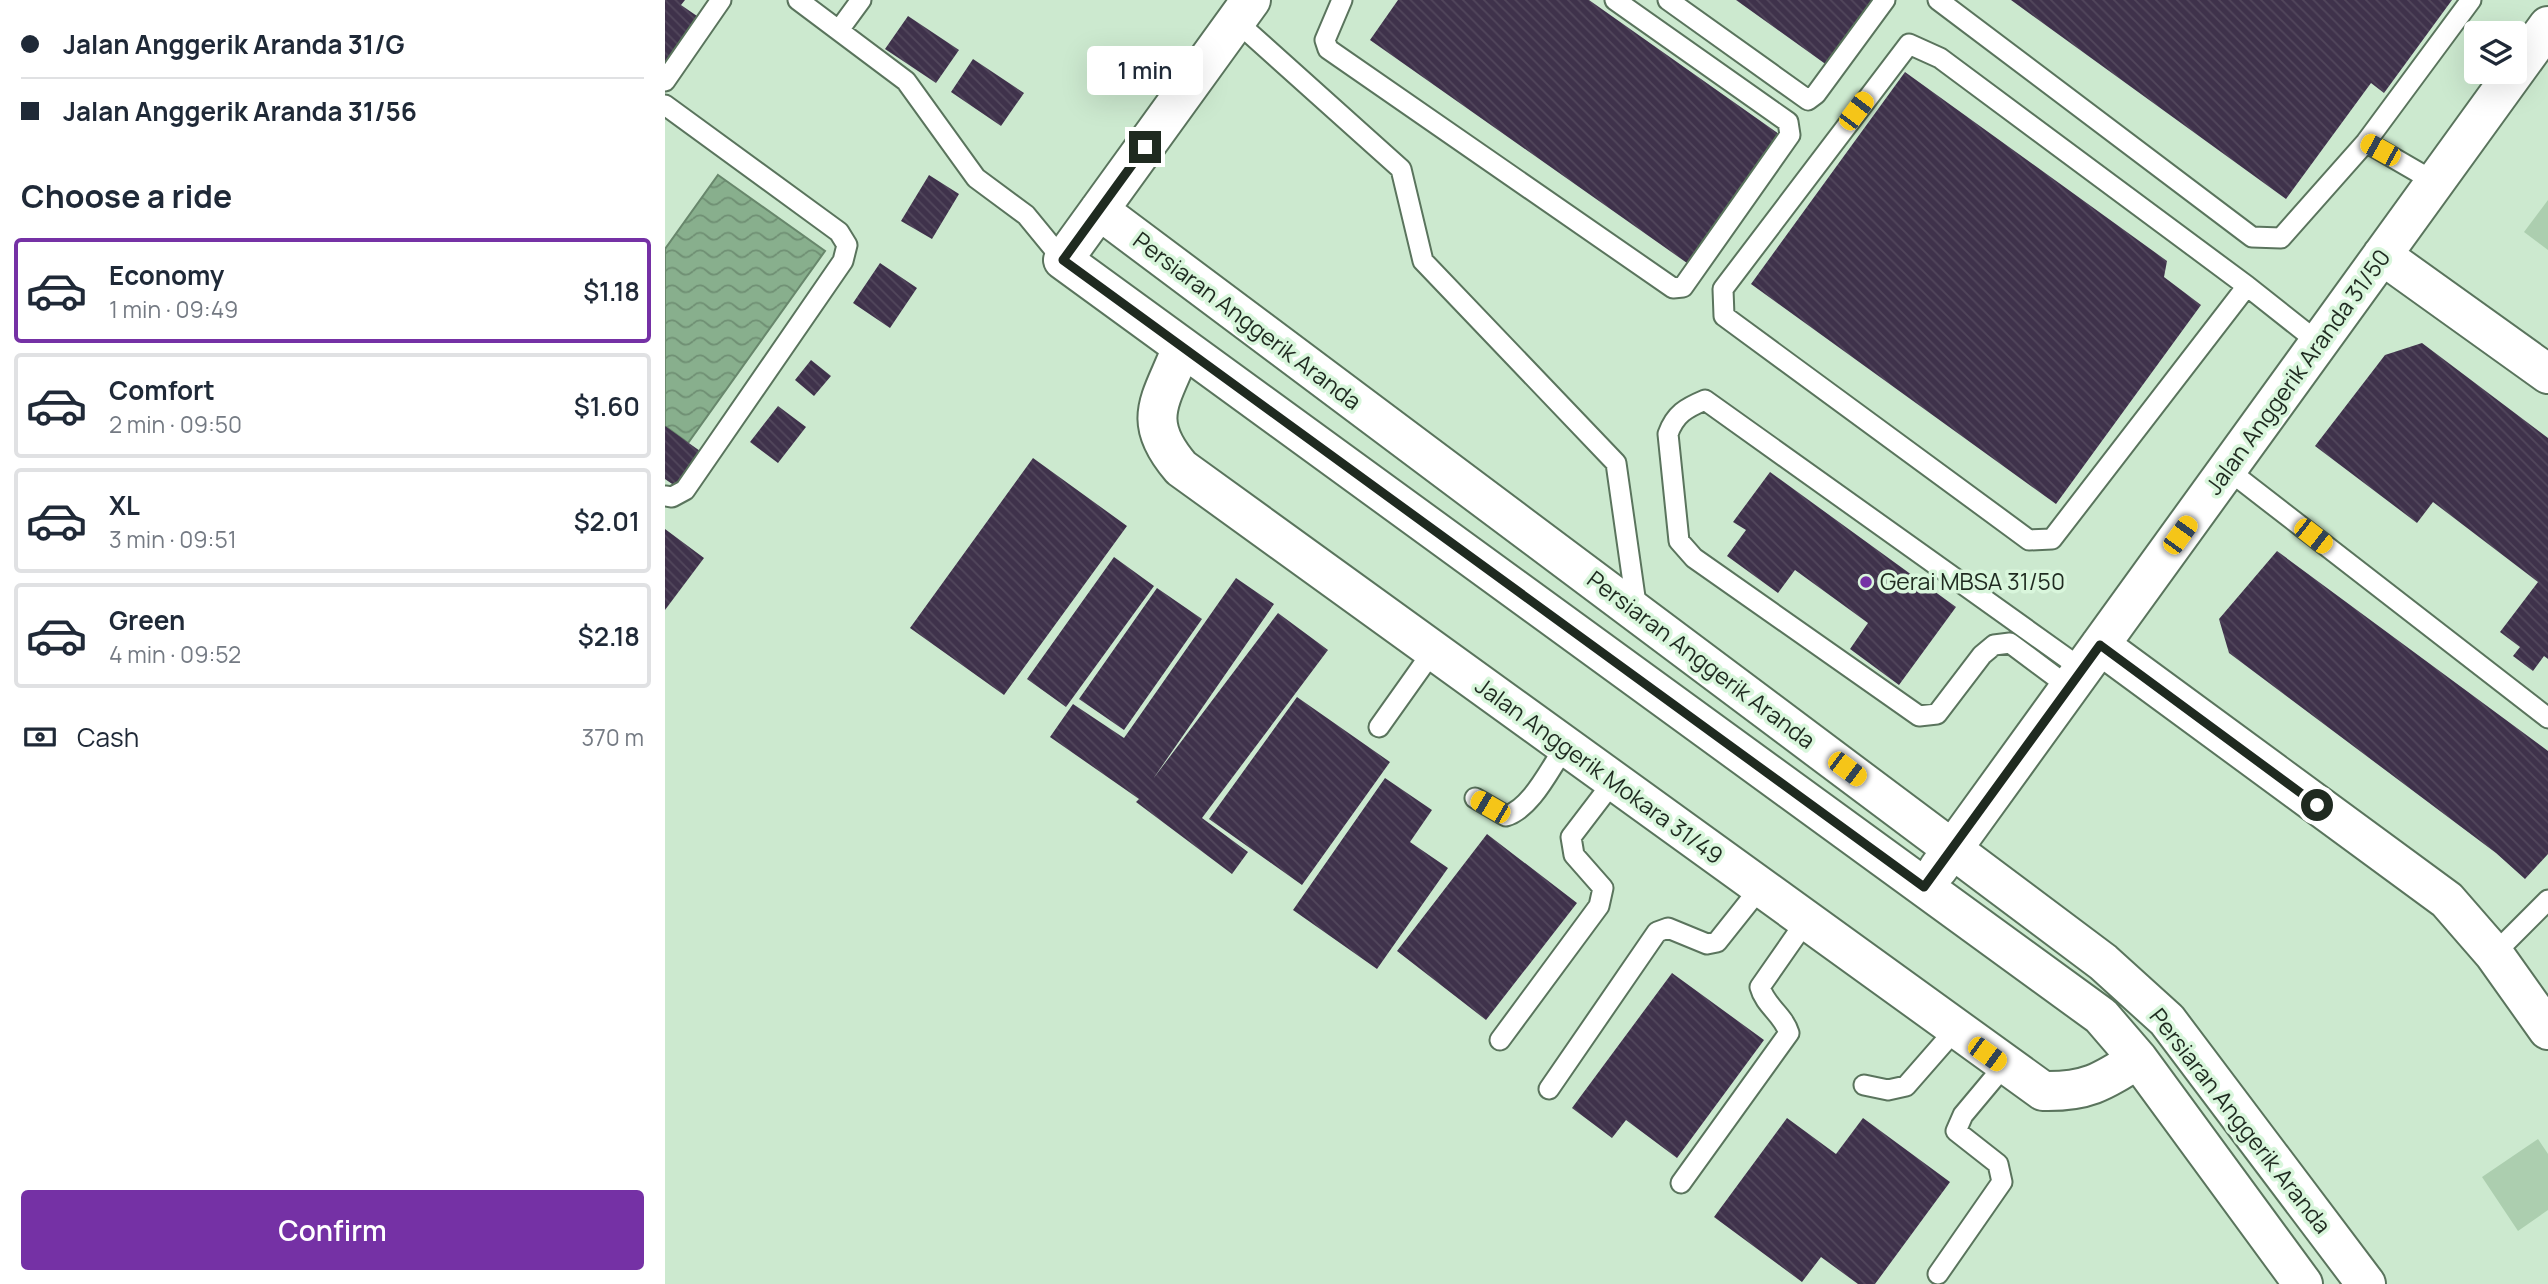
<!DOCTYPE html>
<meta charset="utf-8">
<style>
body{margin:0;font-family:Manrope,sans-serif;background:#f6f6f7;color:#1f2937;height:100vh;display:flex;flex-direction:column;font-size:26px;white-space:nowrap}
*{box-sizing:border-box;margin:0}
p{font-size:23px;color:#747a83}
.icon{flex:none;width:38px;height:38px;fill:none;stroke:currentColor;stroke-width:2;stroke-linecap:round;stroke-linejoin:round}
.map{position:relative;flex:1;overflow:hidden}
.sheet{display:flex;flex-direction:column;background:#fff;width:665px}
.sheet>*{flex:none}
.top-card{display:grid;align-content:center;height:154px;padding:0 21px;background:#fff}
.fabs{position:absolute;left:1799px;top:21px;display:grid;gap:14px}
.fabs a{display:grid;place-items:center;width:63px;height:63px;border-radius:7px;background:#fff;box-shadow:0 7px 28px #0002;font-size:35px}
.end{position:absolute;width:32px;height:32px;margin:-16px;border:9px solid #1f2a20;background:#fff;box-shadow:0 0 0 4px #fff}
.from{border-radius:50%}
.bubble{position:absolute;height:49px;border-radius:7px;background:#fff;box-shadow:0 7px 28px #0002;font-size:23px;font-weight:600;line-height:49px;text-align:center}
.car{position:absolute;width:21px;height:42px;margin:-21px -10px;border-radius:9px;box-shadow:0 0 5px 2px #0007;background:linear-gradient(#f5c518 24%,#345 0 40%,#f5c518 0 76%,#345 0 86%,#f5c518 0)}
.top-card b{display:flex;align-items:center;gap:24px;height:66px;font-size:26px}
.top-card b+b{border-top:2px solid #e0e1e3}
.top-card i{width:18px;height:18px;background:#1f2937}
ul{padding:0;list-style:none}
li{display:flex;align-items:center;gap:21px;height:105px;margin:0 14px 10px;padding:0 7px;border:4px solid #e0e1e3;border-radius:7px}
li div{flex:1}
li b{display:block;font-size:26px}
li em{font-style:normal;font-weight:600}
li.selected{border-color:#7531a5}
li>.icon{width:63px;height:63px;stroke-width:1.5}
h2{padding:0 21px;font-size:32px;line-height:84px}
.pay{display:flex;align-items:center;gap:18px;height:77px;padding:0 21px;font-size:26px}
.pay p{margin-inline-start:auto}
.primary-button{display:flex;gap:14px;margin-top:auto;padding:14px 21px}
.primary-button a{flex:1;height:80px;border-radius:7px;background:#7531a5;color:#fff;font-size:28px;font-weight:600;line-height:80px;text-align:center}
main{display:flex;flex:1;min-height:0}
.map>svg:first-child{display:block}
</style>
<main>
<section class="sheet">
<div class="top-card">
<b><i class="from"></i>Jalan Anggerik Aranda 31/G</b>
<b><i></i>Jalan Anggerik Aranda 31/56</b>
</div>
<h2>Choose a ride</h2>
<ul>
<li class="selected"><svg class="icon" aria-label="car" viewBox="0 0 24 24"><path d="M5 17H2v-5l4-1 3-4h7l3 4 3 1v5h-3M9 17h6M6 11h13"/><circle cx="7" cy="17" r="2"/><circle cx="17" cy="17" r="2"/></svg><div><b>Economy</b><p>1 min · 09:49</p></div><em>$1.18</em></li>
<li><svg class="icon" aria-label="car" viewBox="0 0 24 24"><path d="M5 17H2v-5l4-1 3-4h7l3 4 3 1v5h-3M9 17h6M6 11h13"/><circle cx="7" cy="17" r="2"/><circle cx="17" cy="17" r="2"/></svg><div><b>Comfort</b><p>2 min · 09:50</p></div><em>$1.60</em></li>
<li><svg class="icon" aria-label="car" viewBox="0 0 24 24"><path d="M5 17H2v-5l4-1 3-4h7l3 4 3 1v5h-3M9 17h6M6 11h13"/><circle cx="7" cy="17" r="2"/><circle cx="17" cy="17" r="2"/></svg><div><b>XL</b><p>3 min · 09:51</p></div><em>$2.01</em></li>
<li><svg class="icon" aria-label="car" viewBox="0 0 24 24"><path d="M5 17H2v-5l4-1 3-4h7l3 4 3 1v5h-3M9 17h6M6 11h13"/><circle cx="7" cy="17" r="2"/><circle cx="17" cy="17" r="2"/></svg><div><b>Green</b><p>4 min · 09:52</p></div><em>$2.18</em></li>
</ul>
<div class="pay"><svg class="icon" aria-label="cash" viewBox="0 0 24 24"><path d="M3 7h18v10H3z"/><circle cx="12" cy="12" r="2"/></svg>Cash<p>370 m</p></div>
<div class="primary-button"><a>Confirm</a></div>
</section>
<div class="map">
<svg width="1883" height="1284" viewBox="0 0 1883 1284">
<defs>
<pattern id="water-waves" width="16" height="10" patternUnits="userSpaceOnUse" patternTransform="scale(1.75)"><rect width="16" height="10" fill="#88af8d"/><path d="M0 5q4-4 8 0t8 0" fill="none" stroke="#6f8f73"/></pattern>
<pattern id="building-back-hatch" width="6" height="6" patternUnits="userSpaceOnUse" patternTransform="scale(1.75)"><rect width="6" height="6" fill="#3f324b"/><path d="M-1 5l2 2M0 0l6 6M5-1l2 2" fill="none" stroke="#52475c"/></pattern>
</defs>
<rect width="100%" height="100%" fill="#cce9cf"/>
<path fill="#acceaf" d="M1883,200V250L1859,232Z
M1873,1139L1883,1154V1210L1853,1231L1817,1177Z"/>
<path fill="url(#water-waves)" stroke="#68876c" stroke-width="2" d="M53,175L160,251L23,443L0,426V249Z"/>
<path fill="url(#building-back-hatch)" d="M0,0H20L16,5L32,16L0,63Z
M733,0H924L1114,134L1022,263L705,40Z
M1071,0H1215L1166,68Z
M1346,0H1787L1719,93L1706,83L1621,199Z
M243,16L294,50L271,83L220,49Z
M308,59L359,93L336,126L286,92Z
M1240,72L1502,261L1499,277L1536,305L1391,504L1086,284Z
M264,175L294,194L267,239L236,221Z
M215,263L252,288L225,328L188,303Z
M1757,343L1883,438V659L1879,656L1868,671L1848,656L1855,647L1835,632L1873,582L1768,502L1752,523L1650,446L1720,355Z
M146,360L166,376L149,396L130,380Z
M113,406L141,427L113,463L85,442Z
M0,426L35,451L10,486L0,479Z
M368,458L462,526L339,695L245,628Z
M1105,472L1291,607L1234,685L1185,649L1203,623L1130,570L1113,593L1062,556L1081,530L1068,522Z
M0,529L39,558L0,610Z
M1612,551L1883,751V854L1860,879L1831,853L1564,653L1554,619Z
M449,557L489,586L401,707L362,679Z
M571,578L609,604L488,779L613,613L663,650L537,818L583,852L567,874L471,802L474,799L385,737L408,704L459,738Z
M492,588L537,619L459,730L414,699Z
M632,697L725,762L637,885L544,819Z
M720,778L767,810L745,842L783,868L712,969L628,910Z
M822,834L912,903L821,1020L732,951Z
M1007,973L1099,1040L1012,1158L961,1120L947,1138L907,1108Z
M1122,1118L1171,1154L1198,1118L1285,1182L1210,1284H1193L1156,1257L1137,1282L1049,1217Z"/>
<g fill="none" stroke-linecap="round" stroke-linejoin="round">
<defs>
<path id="lane" d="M133,0L241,81L311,178L361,215L398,260
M677,0L660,40L663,49L1008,288L1018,287L1125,135L1123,122L950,0
M1003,0L1143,100L1151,94L1220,0
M1273,0L1587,237L1616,238L1701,142L1806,0
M571,21L736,169L758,261L951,463L972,611
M174,30L196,0
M1244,44L1275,58L1582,286L1387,539L1364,540L1059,316L1058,289Z
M0,81L56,0
M0,105L174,232L182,245L178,261L20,490L7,497L0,496
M1701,142L1770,182
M1582,286L1654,343
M1562,469L1883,718
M1404,687L1345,643L1329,645L1317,655L1272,714L1254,716L1029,558L1014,541L1003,434C1010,414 1021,408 1040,400L1417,669
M714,727L768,651
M810,798L841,816C867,808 885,768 900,747
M1829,954L1883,900
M835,1040L934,906L938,888L909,855L906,837L948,782
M1199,1085L1223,1090L1241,1086L1290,1030
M884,1089L992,932L1003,928L1042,944L1052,942L1095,888
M1016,1183L1124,1033C1118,1014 1100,1006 1095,987L1141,921
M1273,1274L1337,1182L1333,1164L1291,1131L1298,1115L1339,1066"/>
<path id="street" d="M586,0L398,260L1436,1016L1473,1059L1638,1284
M434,210L1438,962L1502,1020L1701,1284
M1717,255L1883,374
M517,347C497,400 474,419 516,468L1378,1091C1422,1092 1437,1082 1473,1059
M1435,645L1782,900L1829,954L1883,1030
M1273,869L1883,26"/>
</defs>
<use href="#lane" stroke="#5a745d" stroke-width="23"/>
<use href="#street" stroke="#5a745d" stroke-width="42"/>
<use href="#lane" stroke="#fff" stroke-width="19"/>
<use href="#street" stroke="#fff" stroke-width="38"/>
</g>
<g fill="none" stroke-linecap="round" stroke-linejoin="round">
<path stroke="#1f2a20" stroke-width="9" d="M480,147L398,260L1259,887L1435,645L1652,805"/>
</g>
<circle fill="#7531a5" stroke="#d9f6dc" stroke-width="2.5" cx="1201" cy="582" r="7"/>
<g text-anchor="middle" stroke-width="7" stroke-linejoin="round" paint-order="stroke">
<g font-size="23" fill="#1f2a20" stroke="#d9f6dc">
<text transform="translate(582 321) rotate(37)" y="8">Persiaran Anggerik Aranda</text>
<text transform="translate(1633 372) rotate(-54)" y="8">Jalan Anggerik Aranda 31/50</text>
<text transform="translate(1036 660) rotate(37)" y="8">Persiaran Anggerik Aranda</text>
<text transform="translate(934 771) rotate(36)" y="8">Jalan Anggerik Mokara 31/49</text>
<text transform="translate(1575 1121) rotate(52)" y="8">Persiaran Anggerik Aranda</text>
</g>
<g font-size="23" fill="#1f2a20" stroke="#d9f6dc" text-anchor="start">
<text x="1215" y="590">Gerai MBSA 31/50</text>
</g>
</g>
</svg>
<div class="fabs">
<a><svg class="icon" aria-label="layers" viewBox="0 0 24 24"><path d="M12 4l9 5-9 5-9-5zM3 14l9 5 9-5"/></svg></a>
</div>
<i class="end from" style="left:1652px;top:805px"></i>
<i class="end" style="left:480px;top:147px"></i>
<div class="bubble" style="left:422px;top:46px;width:116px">1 min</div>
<i class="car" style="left:1191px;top:111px;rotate:37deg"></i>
<i class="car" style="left:1715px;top:150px;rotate:299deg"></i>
<i class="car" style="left:1515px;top:535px;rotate:36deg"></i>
<i class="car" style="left:1648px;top:536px;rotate:128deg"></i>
<i class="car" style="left:1182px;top:769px;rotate:127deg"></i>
<i class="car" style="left:825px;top:807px;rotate:300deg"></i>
<i class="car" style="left:1322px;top:1054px;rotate:126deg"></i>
</div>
</main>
